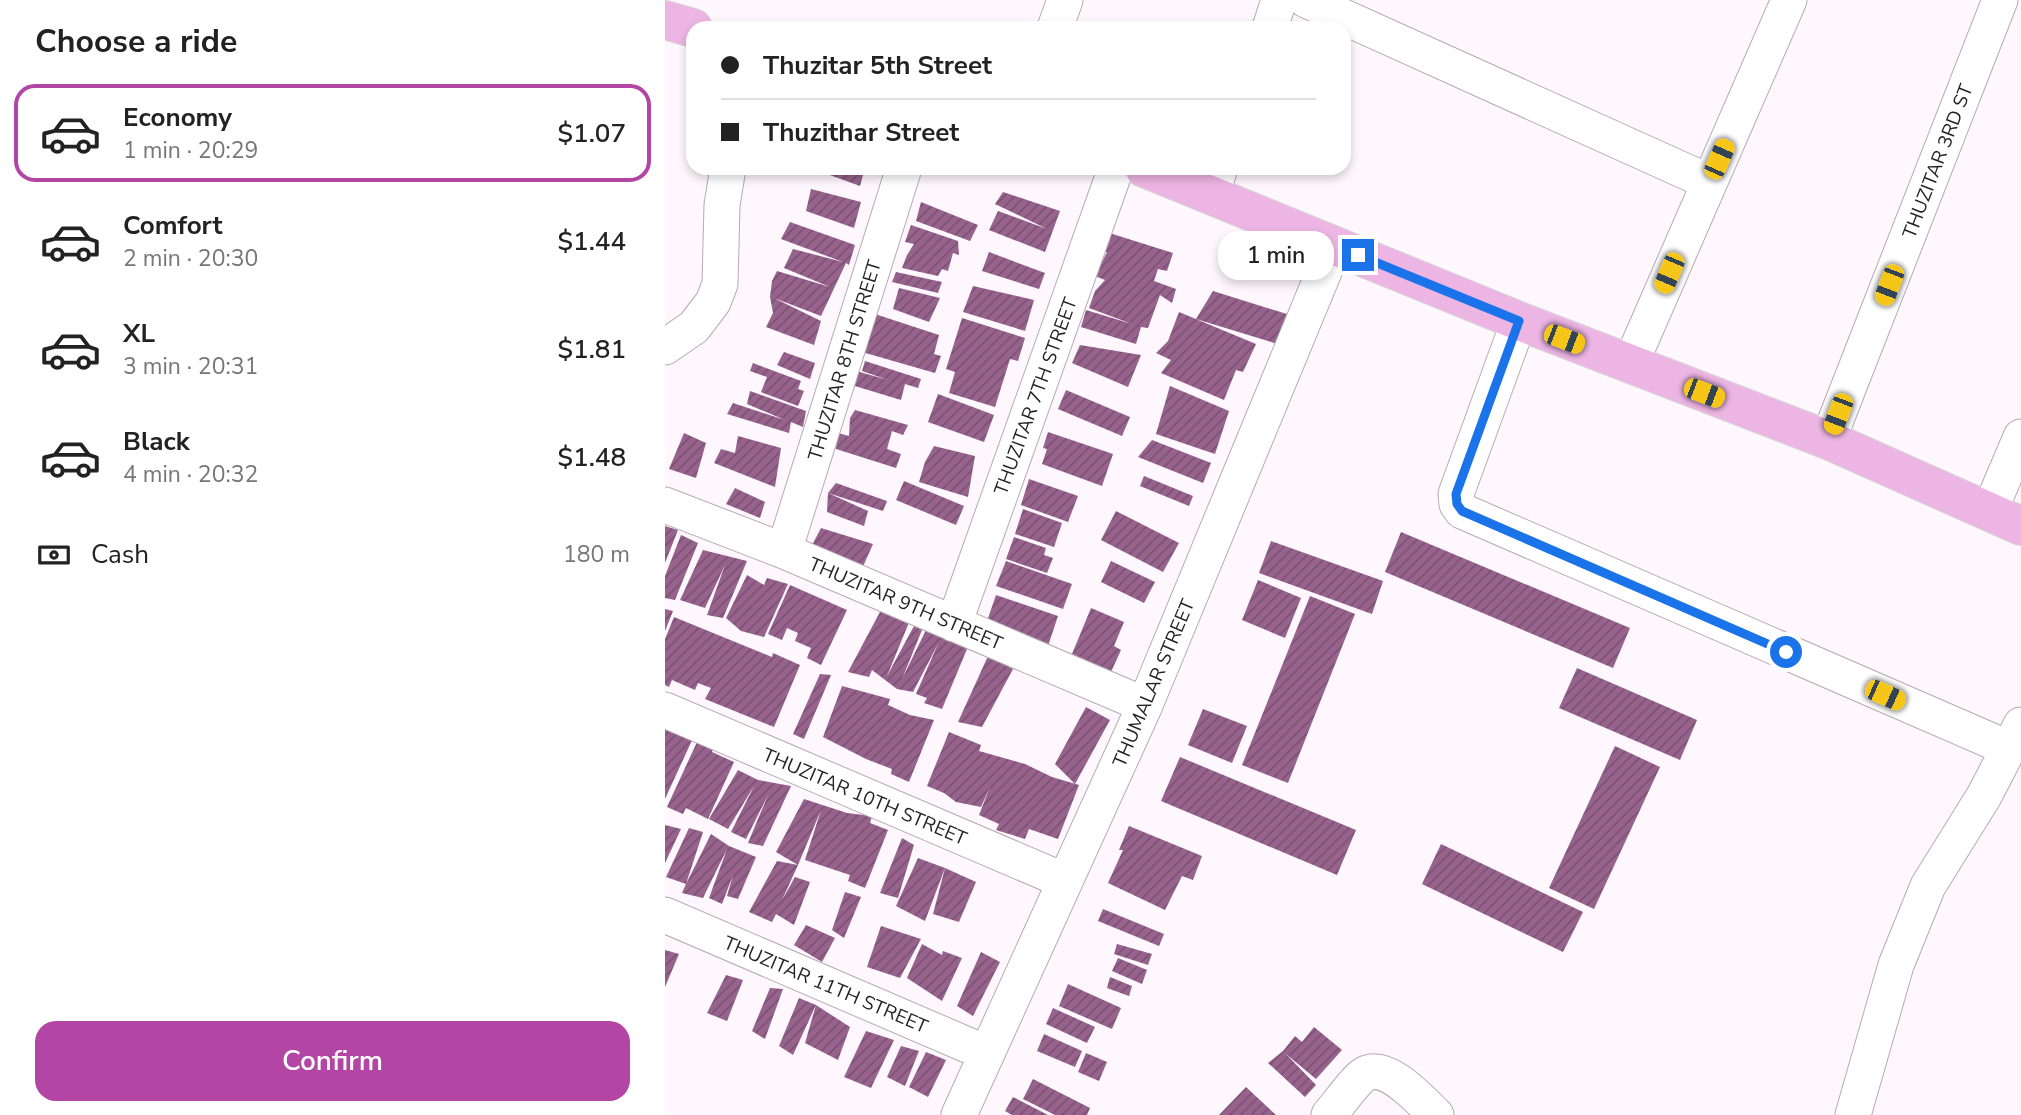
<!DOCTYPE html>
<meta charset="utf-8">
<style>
body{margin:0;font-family:"Nunito Sans",sans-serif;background:#f6f6f6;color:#222;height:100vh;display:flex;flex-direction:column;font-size:26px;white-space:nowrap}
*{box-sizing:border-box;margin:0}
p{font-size:23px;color:#767676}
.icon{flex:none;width:38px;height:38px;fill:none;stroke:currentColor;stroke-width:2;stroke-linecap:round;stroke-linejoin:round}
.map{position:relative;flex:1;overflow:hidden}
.sheet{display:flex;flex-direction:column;background:#fff;width:665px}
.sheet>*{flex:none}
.top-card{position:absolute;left:21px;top:21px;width:665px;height:154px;border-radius:21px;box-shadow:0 4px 10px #0003;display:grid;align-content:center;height:154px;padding:0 35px;background:#fff}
.end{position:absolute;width:32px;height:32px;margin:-16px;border:9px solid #1a73e8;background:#fff;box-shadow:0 0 0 4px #fff}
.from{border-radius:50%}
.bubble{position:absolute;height:49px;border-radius:21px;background:#fff;box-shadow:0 4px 10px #0003;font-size:23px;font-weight:600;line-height:49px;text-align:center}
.car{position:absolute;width:21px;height:42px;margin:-21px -10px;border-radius:9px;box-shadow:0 0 5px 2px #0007;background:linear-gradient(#f5c518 24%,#345 0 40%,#f5c518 0 76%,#345 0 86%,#f5c518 0)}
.top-card b{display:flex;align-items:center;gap:24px;height:66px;font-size:26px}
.top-card b+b{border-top:2px solid #e0e0e0}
.top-card i{width:18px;height:18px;background:#222}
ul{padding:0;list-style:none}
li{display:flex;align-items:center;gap:21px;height:98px;margin:0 14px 10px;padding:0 21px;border:4px solid transparent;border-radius:21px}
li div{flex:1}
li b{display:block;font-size:26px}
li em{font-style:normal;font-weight:600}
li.on{border-color:#b346a5}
li>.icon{width:63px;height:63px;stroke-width:1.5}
h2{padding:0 35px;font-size:32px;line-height:84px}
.pay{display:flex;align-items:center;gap:18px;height:77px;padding:0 35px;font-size:26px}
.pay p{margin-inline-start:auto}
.button{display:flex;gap:14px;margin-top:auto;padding:14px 35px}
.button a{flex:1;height:80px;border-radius:21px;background:#b346a5;color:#fff;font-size:28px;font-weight:600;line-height:80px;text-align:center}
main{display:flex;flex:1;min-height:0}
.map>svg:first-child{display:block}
</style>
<main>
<section class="sheet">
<h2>Choose a ride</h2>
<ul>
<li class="on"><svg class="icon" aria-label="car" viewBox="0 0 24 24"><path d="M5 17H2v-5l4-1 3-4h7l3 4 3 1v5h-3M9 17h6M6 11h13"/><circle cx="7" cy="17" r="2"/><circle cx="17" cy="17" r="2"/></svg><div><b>Economy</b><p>1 min · 20:29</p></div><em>$1.07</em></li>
<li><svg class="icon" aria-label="car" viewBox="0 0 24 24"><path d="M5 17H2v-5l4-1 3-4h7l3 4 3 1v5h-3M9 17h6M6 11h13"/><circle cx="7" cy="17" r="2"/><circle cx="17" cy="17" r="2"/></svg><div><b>Comfort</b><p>2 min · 20:30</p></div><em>$1.44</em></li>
<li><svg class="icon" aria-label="car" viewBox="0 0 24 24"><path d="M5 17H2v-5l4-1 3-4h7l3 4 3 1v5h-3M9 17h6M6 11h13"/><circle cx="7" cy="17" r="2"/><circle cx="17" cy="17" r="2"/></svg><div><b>XL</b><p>3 min · 20:31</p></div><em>$1.81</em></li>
<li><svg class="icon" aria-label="car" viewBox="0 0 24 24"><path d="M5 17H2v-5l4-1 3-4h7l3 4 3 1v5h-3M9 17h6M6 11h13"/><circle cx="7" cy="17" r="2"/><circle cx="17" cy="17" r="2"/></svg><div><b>Black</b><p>4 min · 20:32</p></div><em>$1.48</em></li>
</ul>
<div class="pay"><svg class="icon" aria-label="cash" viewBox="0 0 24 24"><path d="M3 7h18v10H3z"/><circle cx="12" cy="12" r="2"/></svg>Cash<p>180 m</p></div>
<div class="button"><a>Confirm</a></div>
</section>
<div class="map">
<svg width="1356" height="1115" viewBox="0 0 1356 1115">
<defs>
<pattern id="building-hatch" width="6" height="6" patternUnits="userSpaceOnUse" patternTransform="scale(1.75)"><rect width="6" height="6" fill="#97638d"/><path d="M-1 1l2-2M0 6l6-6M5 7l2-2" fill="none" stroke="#7b5173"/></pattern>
</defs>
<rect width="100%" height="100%" fill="#fef7fd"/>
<path fill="url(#building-hatch)" d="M151,168H200L195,186L151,170Z
M146,189L196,202L189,228L141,211Z
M338,192L395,211L380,252L324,230L333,211L382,229L330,204Z
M256,202L313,225L305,241L251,221Z
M125,222L190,245L184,265L181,263L156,316L109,298L156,321L149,345L101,327L108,313L105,297L107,281L112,271L165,287L119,268L128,249L178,262L116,239Z
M246,225L293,241L294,255L288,253L283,271L277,269L273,276L237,268L242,255L249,244L240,242Z
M438,231L508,253L502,271L493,269L489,281L511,289L507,303L495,295L483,328L476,327L471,344L416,327L421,310L467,324L424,308L430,291L440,280L430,276L442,252L433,250Z
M324,252L380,273L374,289L317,271Z
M231,272L277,282L273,293L227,282Z
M308,286L369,300L360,331L298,312Z
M234,288L275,298L264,322L228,309Z
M548,291L625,315L616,345L531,319Z
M514,312L591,344L578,372L571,370L559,400L496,373L506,360L491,353L503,341Z
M210,314L274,335L269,354L276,356L270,373L197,352Z
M297,318L360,338L353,361L345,359L330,407L284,393L290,372L281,369Z
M415,345L476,355L463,387L407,363Z
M119,352L150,363L145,379L112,365Z
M200,361L256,379L253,388L240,384L236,400L180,383L184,369L223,380L197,371Z
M88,363L136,381L133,389L139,391L133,406L96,392L102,377L85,371Z
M505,386L564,411L550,454L491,434Z
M401,390L465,417L457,436L393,409Z
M85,391L141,411L138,427L126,422L124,433L62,414L68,403L120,420L82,404Z
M273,394L329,415L319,442L263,422Z
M190,410L243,425L238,435L227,431L222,449L236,454L231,468L171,449L173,433L184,436L185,418Z
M383,432L448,454L437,486L377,464L382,449L378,448Z
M19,433L41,443L31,478L4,469Z
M73,436L116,448L110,487L49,463L56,449L70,453Z
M487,440L546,463L538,483L473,457Z
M269,446L310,456L303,497L254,482L260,462Z
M479,476L528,496L524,506L475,486Z
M364,479L413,496L403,522L356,505Z
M239,481L299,506L291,525L231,500Z
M171,483L222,501L218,511L163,493L203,511L199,526L162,512L163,493Z
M70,488L100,502L95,518L61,504Z
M358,509L397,523L389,547L350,534Z
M451,511L514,543L498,572L436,540Z
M0,526L13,530L0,563Z
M156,528L208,544L196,571L146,547Z
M736,532L965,628L948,668L720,572Z
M16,535L33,543L10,600L0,598V576Z
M349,537L381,548L379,555L388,558L382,573L341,559Z
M606,541L718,581L707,614L594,573Z
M38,550L82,561L58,618L42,615L60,565L40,608L15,600Z
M341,561L407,584L398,609L331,586Z
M446,561L490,582L479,603L436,582Z
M82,575L99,585L102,578L123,584L99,637L76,631L61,618Z
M593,580L636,598L620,638L577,620Z
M125,585L182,610L156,665L142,658L146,648L130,641L133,633L122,628L117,640L103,634Z
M331,595L393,616L382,649L320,627Z
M645,596L690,614L623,783L577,765Z
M426,608L459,622L449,646L456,650L446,672L407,654Z
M0,609L8,611L0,631Z
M216,610L245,620L222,676L249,626L257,630L237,679L261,630L289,641L302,649L277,709L259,703L262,698L251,694L273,644L248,692L232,689L207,670L204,677L183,672Z
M9,617L107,657L108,653L135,665L109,727L40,699L46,688L33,683L30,690L7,680L4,687L0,685V639Z
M323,656L348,669L317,727L293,722Z
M912,668L1032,720L1015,760L894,708Z
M155,674L166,675L139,739L128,734Z
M177,686L225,699L223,705L245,715L269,720L244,782L226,774L227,769L201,759L158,737Z
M421,707L445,720L410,784L390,764Z
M538,709L582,726L567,763L523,745Z
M0,721L29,736L0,799Z
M284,732L316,745L314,751L360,764L387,777L414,785L393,839L364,829L360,839L331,830L334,824L314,815L325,787L316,807L291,802L279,793L262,786Z
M32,742L48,749L47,752L69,762L43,819L21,808L18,814L2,807Z
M950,746L995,767L929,909L884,888Z
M515,757L691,830L672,875L496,801Z
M73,770L93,780L126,786L98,846L83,843L103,795L81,839L66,832L89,786L63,829L44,819Z
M139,799L182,813L207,816L205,823L223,830L200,888L183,881L185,875L140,860L156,810L133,865L111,852Z
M0,825L16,829L0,863Z
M464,826L537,856L528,880L517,876L500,910L443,883L458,850H454Z
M24,828L38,832L21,884L46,834L64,846L91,857L73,899L62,896L68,875L57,904L44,898L62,849L38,898L17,893L21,884L1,877Z
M237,838L249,845L233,898L215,893Z
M776,844L918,912L898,952L757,884Z
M253,858L280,868L311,882L294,922L268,914L280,868L260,921L231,906Z
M112,861L133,865L117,900L130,877L145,882L129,925L111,914L107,922L84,912Z
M180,892L196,897L179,938L167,930Z
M438,909L499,934L494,946L433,921Z
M141,925L170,938L157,962L129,945Z
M216,926L256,939L235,978L202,967Z
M257,944L277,955L278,951L297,958L277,1001L242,978Z
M452,944L487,954L483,965L449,954Z
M0,950L14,954L0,987Z
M316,952L335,962L308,1016L292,1006Z
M453,958L482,970L477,984L447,971Z
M61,975L78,980L62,1021L42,1013Z
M445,977L467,986L464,996L442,988Z
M403,984L456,1008L447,1029L394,1006Z
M105,988L118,989L100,1039L87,1031Z
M134,998L151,1005L128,1055L114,1046Z
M151,1005L185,1027L173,1060L140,1043Z
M388,1008L430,1027L422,1043L381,1024Z
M649,1027L677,1050L651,1079L621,1054L651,1085L640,1097L603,1063L618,1051L630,1036L637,1042Z
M201,1031L229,1040L206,1088L179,1077Z
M379,1034L417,1051L410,1067L372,1051Z
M236,1046L254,1051L240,1086L222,1077Z
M261,1052L281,1060L263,1097L244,1087Z
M421,1053L442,1062L434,1081L413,1072Z
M368,1079L425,1108L422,1115H390L358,1099Z
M581,1087L611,1115H554Z
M348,1097L383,1115H347L340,1111Z"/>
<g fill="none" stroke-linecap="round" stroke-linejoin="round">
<defs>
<path id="minor" d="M641,0L1044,182
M390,28L400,0
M605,28L614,0
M546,196L555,168
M854,321L791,494L792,504L797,511L1345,749
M0,347L29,327L48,302L55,284L57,205L63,168
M965,365L1124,0
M1163,440L1335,0
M0,505L119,551L480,705
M1325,510L1356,437
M119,551L239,168
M289,624L451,168
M0,710L400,881
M0,915L321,1053
M294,1115L480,705L670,245
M664,1115C672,1106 691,1079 700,1074C722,1062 756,1101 771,1115
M1188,1115L1231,965L1263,886L1319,796L1356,725"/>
<path id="major" d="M0,20L28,28
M479,168L854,321L1163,440L1356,526"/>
</defs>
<use href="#minor" stroke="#b6abb3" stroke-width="37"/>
<use href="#major" stroke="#d7d7d7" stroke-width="40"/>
<use href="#minor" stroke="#fff" stroke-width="35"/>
<use href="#major" stroke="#ecb5e3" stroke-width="38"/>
</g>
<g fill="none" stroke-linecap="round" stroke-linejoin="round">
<path stroke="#1a73e8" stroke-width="9" d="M693,255L854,321L791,494L792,504L797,511L1121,652"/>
</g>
<g text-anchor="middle" stroke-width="6" stroke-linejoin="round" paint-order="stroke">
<g font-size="19" fill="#231f23" stroke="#fff">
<text transform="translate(1272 161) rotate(-69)" y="7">THUZITAR 3RD ST</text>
<text transform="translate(179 360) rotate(-73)" y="7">THUZITAR 8TH STREET</text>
<text transform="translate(370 396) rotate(-70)" y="7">THUZITAR 7TH STREET</text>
<text transform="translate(241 603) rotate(23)" y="7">THUZITAR 9TH STREET</text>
<text transform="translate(488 683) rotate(-67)" y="7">THUMALAR STREET</text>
<text transform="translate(200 796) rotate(23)" y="7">THUZITAR 10TH STREET</text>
<text transform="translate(161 984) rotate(23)" y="7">THUZITAR 11TH STREET</text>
</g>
</g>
</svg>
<i class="end from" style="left:1121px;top:652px"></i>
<i class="end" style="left:693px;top:255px"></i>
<div class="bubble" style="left:553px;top:231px;width:116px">1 min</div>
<i class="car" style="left:1054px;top:159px;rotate:24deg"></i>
<i class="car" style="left:1004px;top:273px;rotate:203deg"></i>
<i class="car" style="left:1224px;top:285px;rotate:201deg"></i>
<i class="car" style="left:899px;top:339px;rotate:111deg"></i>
<i class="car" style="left:1039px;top:393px;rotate:111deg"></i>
<i class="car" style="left:1173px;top:414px;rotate:201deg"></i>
<i class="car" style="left:1220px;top:695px;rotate:114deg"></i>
<div class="top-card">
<b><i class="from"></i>Thuzitar 5th Street</b>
<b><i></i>Thuzithar Street</b>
</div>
</div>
</main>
